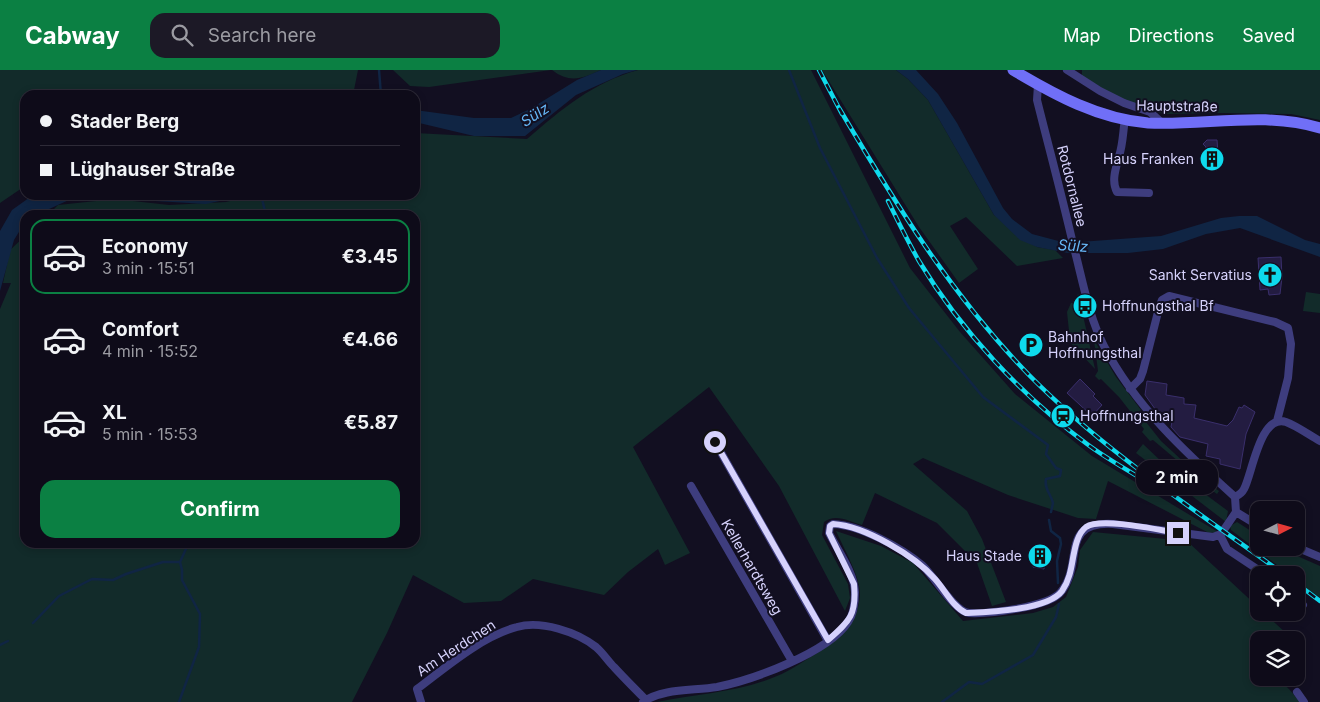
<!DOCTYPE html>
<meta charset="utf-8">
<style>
body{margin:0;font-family:Inter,sans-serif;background:#1c1926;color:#f1f3f6;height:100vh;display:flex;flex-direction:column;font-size:19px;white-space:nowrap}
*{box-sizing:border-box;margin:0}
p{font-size:16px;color:#9b9ba2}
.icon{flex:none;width:28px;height:28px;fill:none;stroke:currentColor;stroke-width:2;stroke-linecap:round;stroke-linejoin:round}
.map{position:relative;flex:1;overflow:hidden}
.panel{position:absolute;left:20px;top:140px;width:400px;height:338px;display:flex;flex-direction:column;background:#0e0b19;border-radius:15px;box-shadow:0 2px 8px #0003,0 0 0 1px #2e2b38}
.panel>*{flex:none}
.top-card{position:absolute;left:20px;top:20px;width:400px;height:110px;border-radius:15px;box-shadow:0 2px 8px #0003,0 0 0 1px #2e2b38;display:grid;align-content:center;height:110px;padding:0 20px;background:#0e0b19}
.needle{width:32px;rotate:84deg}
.buttons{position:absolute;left:1250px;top:431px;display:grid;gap:10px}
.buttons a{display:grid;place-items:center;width:55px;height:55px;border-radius:10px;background:#0e0b19;box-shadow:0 2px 8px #0003,0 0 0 1px #2e2b38;font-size:25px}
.end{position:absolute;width:22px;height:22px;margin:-11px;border:6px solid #d6d2fc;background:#111;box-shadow:0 0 0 2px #111}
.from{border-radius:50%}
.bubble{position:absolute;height:35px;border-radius:15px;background:#0e0b19;box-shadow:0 2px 8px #0003,0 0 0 1px #2e2b38;font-size:16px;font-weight:700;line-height:35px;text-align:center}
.top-card b{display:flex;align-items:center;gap:18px;height:48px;font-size:19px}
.top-card b+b{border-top:1px solid #2e2b38}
.top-card i{width:12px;height:12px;background:#f1f3f6}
ul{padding:9px 0 0;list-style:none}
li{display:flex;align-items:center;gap:15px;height:75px;margin:0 10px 8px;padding:0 10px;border:2px solid transparent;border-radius:15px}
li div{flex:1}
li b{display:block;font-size:19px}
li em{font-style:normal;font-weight:700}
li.active{border-color:#0b8043}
li>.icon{width:45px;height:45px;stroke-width:1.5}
.action{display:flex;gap:10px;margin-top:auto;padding:10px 20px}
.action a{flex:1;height:58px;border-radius:15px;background:#0b8043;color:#fff;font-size:20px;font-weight:700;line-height:58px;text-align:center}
header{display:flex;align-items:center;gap:30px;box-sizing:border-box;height:70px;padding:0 25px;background:#0b8043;color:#fff}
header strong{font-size:24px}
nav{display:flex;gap:28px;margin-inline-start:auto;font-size:18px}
.search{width:350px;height:45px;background:#1c1926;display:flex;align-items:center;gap:12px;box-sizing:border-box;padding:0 18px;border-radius:15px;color:#9b9ba2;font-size:19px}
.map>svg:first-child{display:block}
</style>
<header>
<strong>Cabway</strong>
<div class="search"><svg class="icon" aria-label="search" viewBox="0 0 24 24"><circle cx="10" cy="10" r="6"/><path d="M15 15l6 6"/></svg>Search here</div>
<nav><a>Map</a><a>Directions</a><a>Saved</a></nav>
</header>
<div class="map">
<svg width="1320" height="632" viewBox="0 0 1320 632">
<rect width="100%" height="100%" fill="#120f21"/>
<path fill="#122b2a" d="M0,0H358L353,25H25V116L0,133Z
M393,0H551L429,17L410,16Z
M552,0H601C583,8 570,14 552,0Z
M638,0H811L910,198L960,262L1015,324L1092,386L1218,462L1209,463L1108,411L1096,449L1078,448L1008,425L923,388L913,394L967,441L982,469L1006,532L992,536L977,493L937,453L875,423L862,455C849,451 835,443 824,452L822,465L848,514L850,528L845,541L779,416L709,317L633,377L690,483L665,495L658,479L628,502L604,525L533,509L501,531L464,533L413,505L387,563L352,632H0V239L11,213H3L10,180L25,166V472H415V145H48L58,135L115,129L169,135L226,132L253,125H415V63L527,69C562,39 592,13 638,0Z
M822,0H896L908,9L928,30L994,145L1037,177L1055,180L1063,188L1017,196L966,147L950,156L978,199L959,213L919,157Z
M1082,0H1320V50L1291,44L1222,43L1163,44L1117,27L1082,6Z
M1306,222L1320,224V243L1303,241Z
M1078,223L1095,299L1064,266L1069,261L1067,242L1071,233H1076Z
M1094,270L1116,307L1141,340L1138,342L1161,371L1199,406L1219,421L1217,424L1184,400L1185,397L1153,370L1150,371L1142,362L1144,359L1119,327L1101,309L1099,310L1095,306L1098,301Z
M1143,374L1163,393L1228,441L1226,452L1136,383Z
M1237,452L1259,466V478H1279L1320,496V528L1296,510V505H1290L1231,460L1230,456Z
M836,461L881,476L913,493L963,551L1033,543L1053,537L1066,527L1078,497L1080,480L1093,462L1187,471L1259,538V542L1264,543L1286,563L1279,570H1259V590L1256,593L1259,595V608C1282,608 1286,615 1300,632H657C696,624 740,622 777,606C790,601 802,592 814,585C839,570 858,556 860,525C861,508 843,477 836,461Z"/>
<path fill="#102544" d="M601,0H637L623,4L576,25L525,66H474L415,52V40L474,48H511L530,39L577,10Z
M896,0H916L938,24L957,53L1003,138L1012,149L1032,164L1066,173L1161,166L1221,148L1239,146H1257L1305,170L1320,174V187L1240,158L1206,164L1163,179L1128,183H1068L1037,177L1020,170L994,145L928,30L908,9Z
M33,125H247L206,134L155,131L131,127L71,129L36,145H25V152L14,170L0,221V161L12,140Z"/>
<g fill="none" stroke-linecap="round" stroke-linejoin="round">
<path stroke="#102544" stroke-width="2.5" d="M379,0L381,25
M789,0L820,78L877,188L909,238L983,327L1048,375L1046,384L1056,398L1061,400L1060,406L1046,409C1044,419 1051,424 1053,433L1051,442
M261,125L266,145
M1049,450L1051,461L1060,468L1061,474L1057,491L1058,513
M33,553L59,526L92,509L113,510L126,504L163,492H180
M0,575L8,571
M179,632L199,577L200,544L182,510V500L180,492L189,472
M942,632L969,612L982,614L1033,585L1056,547L1059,534"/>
</g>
<path fill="#231c41" stroke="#3a2f6c" d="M1207,70H1217L1219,96H1206V77L1203,74Z
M1281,187L1282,207L1280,224L1269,225L1268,219L1260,220L1258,188Z
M1080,309L1095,324L1093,326L1102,335L1092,346L1067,323Z
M1147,311L1167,314L1166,325L1184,328V334L1196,335L1194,348L1227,356L1233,350L1239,337L1242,338L1244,335L1255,342L1246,364L1240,399L1220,394V389L1206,386L1208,374L1180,367L1171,357L1173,346L1158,343L1145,325Z
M1035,480L1047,482L1044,499L1033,497Z"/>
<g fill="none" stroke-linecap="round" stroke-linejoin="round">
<path stroke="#3e3d7e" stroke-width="8" d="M1067,0L1100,21L1124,33L1150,42L1162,53
M1038,15L1037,30C1049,78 1062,126 1073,174C1082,207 1088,245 1104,276C1135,336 1185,382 1235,427L1236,442
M1125,49C1123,61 1123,75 1119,86C1116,98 1111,111 1117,122L1149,123
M1130,319L1140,309L1143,301L1159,238L1162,230L1169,226L1275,252L1288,258L1291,274L1288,308L1277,351
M715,372L828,571
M691,416L792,591
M1235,427C1239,425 1242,423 1244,419C1252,405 1260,343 1286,352C1297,356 1309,365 1320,371
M1236,442L1259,456
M1220,465L1227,479L1266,505
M1296,477L1320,487
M1296,529L1303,535
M1297,622L1304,632
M421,632L417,619C445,598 482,566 517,557C541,550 577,562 596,577C603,583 608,591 614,597C624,608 635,619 646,630
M643,632C663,618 693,621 717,617C752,610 828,583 848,552C854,544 855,532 855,522C854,502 838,481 829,463L830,456L833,454C860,455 902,478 922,495C934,506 955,542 969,543C989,544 1047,537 1060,523C1085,495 1058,451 1113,454L1213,467L1221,464L1236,442"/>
<path stroke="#706ff7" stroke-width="11" d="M1013,0C1055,25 1099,49 1148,53C1205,56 1264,41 1320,58"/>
<defs>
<path id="rail" d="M819,0L842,44
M839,38C895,133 952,226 1029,305C1105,382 1198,442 1285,505
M888,131C898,151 908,172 919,191C961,261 1022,326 1087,374C1107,389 1128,400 1148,413
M1296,513L1320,531"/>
</defs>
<use href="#rail" stroke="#0edaed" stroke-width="4.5"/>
<use href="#rail" stroke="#120f21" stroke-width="2.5" stroke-dasharray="8" stroke-linecap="butt"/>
</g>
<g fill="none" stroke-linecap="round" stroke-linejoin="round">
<path stroke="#d6d2fc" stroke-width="6" d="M715,372L828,570C850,551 857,544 854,514L829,463L830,456L833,454C865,456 915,486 935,509C945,520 953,537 966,543C990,542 1048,540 1062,521C1069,511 1071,500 1073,488C1075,478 1077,464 1086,457C1101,447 1159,460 1178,463"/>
</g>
<defs>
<symbol id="building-disc" viewBox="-11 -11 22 22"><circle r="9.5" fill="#0edaed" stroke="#120f21"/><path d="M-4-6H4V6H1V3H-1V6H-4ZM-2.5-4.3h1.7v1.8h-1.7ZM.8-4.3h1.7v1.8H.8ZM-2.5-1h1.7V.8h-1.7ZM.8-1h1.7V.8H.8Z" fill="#111"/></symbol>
<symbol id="church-disc" viewBox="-11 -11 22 22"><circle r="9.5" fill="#0edaed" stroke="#120f21"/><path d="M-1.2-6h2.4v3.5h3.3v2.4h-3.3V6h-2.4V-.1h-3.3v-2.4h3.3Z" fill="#111"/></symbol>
<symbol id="bus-disc" viewBox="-11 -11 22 22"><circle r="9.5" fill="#0edaed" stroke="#120f21"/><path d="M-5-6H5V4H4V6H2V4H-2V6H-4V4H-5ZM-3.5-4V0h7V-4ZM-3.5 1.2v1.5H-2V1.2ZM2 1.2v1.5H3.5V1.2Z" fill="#111"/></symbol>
<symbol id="parking-disc" viewBox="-11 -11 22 22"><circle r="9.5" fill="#0edaed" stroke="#120f21"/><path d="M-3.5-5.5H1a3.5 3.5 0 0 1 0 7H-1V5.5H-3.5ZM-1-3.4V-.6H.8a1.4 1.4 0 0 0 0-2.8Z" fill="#111"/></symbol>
<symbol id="station-disc" viewBox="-11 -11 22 22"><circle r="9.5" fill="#0edaed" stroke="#120f21"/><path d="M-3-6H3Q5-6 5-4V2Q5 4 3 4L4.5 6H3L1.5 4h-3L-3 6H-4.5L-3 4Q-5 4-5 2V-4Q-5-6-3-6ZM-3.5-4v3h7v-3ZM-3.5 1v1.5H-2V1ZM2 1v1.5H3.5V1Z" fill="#111"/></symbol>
</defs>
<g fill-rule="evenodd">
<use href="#building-disc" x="1198" y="75" width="28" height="28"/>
<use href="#church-disc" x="1256" y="191" width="28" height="28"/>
<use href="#bus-disc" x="1071" y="222" width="28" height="28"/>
<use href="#parking-disc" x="1017" y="261" width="28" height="28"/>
<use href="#station-disc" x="1049" y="332" width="28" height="28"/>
<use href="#building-disc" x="1026" y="472" width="28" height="28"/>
</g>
<g text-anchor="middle" stroke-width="4" stroke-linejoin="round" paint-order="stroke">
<g font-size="14" fill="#d6d2fc" stroke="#120f21">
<text transform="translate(1177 36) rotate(1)" y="5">Hauptstraße</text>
<text transform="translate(1072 116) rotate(76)" y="5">Rotdornallee</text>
<text transform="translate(752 497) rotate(60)" y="5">Kellerhardtsweg</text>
<text transform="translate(456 578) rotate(-33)" y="5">Am Herdchen</text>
</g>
<g font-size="14" fill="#d6d2fc" stroke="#120f21" text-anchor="end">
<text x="1194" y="94">Haus Franken</text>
<text x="1252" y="210">Sankt Servatius</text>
<text x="1102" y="241" text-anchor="start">Hoffnungsthal Bf</text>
<text x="1048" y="272" text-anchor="start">Bahnhof<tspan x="1048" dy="16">Hoffnungsthal</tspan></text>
<text x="1080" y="351" text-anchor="start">Hoffnungsthal</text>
<text x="1022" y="491">Haus Stade</text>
</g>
<g font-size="15" font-style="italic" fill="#66b6f6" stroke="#120f21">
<text transform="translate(535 45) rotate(-33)" y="5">Sülz</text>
<text transform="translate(1073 176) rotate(4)" y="5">Sülz</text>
</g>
</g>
</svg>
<div class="buttons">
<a><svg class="needle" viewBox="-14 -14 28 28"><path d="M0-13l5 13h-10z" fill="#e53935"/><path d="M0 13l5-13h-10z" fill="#9b9ba2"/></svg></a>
<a><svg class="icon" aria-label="locate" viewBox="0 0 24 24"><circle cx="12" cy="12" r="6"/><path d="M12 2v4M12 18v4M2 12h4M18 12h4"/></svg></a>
<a><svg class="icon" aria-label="layers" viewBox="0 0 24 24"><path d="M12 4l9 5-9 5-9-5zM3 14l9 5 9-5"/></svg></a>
</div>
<i class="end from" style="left:715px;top:372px"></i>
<i class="end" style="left:1178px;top:463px"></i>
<div class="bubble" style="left:1136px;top:390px;width:82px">2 min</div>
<div class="top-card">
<b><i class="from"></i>Stader Berg</b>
<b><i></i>Lüghauser Straße</b>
</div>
<section class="panel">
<ul>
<li class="active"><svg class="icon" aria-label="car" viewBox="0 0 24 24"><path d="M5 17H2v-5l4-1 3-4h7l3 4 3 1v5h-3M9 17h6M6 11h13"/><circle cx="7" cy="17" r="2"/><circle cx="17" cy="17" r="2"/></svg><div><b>Economy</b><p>3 min · 15:51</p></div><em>€3.45</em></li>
<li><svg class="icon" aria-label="car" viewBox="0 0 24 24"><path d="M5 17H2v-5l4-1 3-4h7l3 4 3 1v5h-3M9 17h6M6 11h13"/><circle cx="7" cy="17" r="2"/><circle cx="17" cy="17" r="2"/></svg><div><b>Comfort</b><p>4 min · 15:52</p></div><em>€4.66</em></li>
<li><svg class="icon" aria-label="car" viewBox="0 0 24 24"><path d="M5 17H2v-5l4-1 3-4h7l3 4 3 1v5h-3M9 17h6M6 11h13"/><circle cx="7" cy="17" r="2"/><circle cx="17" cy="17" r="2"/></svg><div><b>XL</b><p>5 min · 15:53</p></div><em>€5.87</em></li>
</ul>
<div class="action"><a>Confirm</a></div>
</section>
</div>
